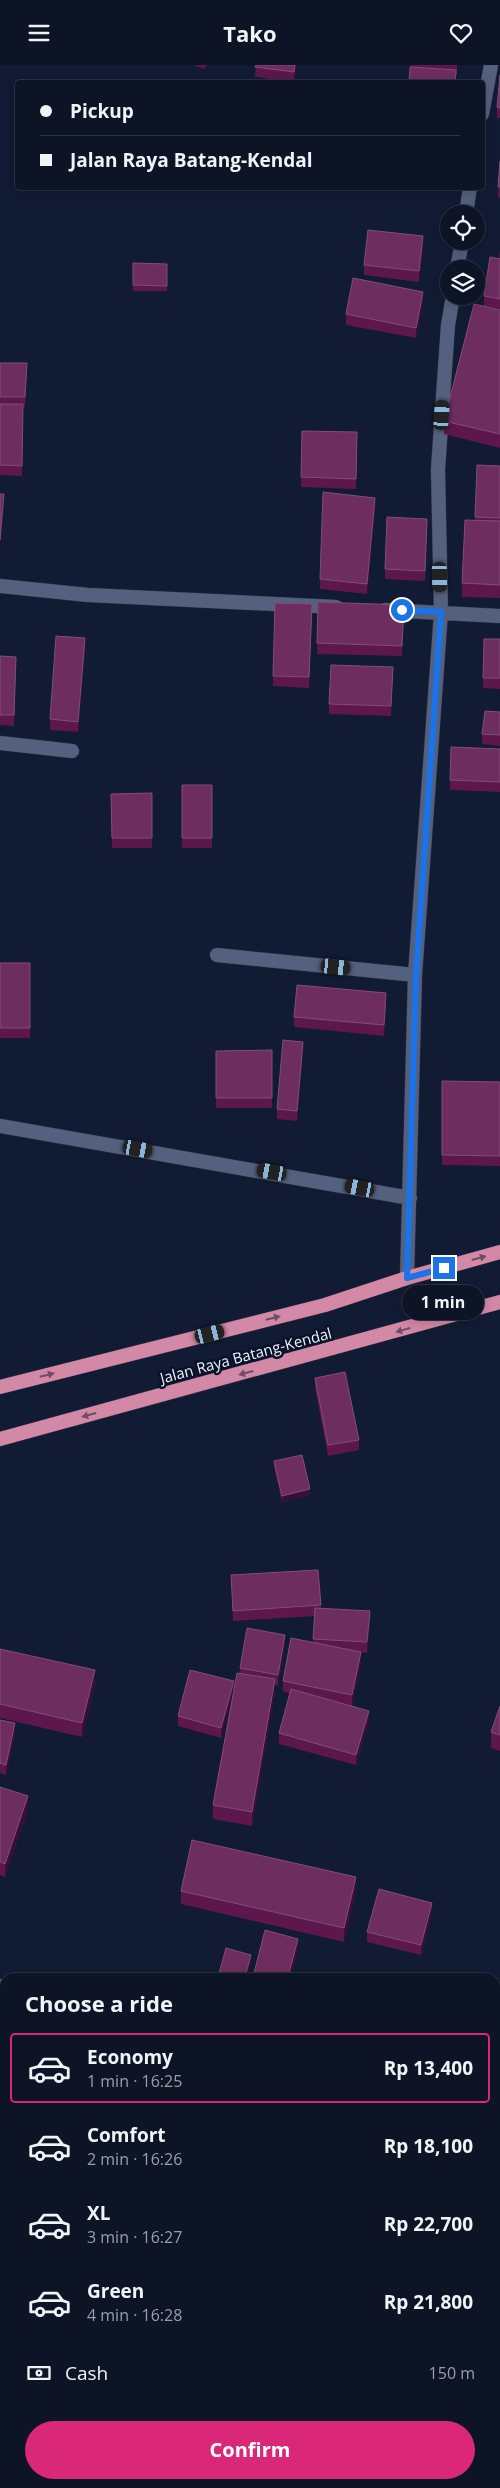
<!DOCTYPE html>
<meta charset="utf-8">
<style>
body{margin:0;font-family:"Open Sans",sans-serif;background:#1b2132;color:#f1f3f6;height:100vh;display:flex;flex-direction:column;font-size:19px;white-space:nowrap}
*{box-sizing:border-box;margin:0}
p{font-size:16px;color:#9a9ea7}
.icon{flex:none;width:28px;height:28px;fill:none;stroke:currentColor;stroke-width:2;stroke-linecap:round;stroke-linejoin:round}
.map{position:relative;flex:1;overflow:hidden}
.drawer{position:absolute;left:0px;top:1908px;width:500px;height:516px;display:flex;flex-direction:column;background:#0d1426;border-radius:15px 15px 0 0;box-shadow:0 2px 12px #0003,0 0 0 1px #2d3343}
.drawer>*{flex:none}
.hud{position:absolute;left:15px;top:15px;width:470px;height:110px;border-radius:5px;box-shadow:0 2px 12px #0003,0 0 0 1px #2d3343;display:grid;align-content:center;height:110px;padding:0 25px;background:#0d1426}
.fabs{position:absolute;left:440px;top:140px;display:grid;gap:10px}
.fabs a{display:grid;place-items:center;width:45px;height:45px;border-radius:50%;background:#0d1426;box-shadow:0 2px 12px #0003,0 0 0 1px #2d3343;font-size:25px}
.end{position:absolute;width:22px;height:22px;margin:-11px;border:6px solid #1a73e8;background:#fff;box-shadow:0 0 0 2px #fff}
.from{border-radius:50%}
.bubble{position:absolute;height:35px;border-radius:18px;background:#0d1426;box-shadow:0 2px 12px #0003,0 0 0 1px #2d3343;font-size:16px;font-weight:700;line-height:35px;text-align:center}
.car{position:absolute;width:15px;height:30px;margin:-15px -8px;border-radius:6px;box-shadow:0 0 4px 1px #0007;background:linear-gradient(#222 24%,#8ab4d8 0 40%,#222 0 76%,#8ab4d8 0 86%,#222 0)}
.hud b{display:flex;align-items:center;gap:18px;height:48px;font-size:19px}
.hud b+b{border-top:1px solid #2d3343}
.hud i{width:12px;height:12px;background:#f1f3f6}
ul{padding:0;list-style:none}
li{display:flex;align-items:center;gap:15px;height:70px;margin:0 10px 8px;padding:0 15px;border:2px solid transparent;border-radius:5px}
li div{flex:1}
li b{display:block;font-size:19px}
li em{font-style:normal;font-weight:700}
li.active{border-color:#db2777}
li>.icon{width:45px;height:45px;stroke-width:1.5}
h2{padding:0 25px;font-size:22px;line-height:60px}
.pay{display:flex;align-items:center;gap:12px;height:55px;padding:0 25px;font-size:19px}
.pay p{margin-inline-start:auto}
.action{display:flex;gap:10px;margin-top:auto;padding:10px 25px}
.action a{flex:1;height:58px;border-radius:30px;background:#db2777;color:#fff;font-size:20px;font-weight:700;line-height:58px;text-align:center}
header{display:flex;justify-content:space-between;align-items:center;height:65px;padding:0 25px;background:#0d1426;font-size:22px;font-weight:700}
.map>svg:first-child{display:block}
</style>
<header><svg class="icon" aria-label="menu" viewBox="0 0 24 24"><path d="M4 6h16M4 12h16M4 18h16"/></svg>Tako<svg class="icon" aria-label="heart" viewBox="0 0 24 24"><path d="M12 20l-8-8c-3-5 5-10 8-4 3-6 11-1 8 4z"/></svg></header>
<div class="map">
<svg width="500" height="2423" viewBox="0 0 500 2423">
<rect width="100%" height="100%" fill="#111b33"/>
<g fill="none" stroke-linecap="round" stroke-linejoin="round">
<defs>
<path id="minor" d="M482,49L491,0
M466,149L470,122
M457,204L462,176
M0,521L88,530L336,542
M385,545L500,551
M0,678L72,686
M217,890L415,910
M0,1061L410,1133
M407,1213L415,910L441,547L438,404L448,260L453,231
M0,1921L5,1923
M495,2057L500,2058
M208,2423L209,2419"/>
<path id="trunk" d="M0,1322L325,1240L407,1213L500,1187
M0,1374L500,1237"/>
</defs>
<use href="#minor" stroke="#313547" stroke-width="15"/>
<use href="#trunk" stroke="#313547" stroke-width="15"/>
<use href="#minor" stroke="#54617e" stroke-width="14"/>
<use href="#trunk" stroke="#d388a5" stroke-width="14"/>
</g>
<path fill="#5d174c" d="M193,0H206L205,4Z
M256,0H297L294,17L255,12Z
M411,0H457V10L411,2Z
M500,10V53H497V42Z
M500,96V133L498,132Z
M423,182L419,217L364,210V200Z
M500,184V244L484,241V231L499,194Z
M133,198L167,199V226H133Z
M423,237L416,273L346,260V249Z
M500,245V383L444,369V356Z
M0,298L27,308L25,342H23L22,411L0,410Z
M302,366L357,378L356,424L301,422Z
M477,400L500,401V533L462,532V518L475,455Z
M375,443L367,529L320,524V514Z
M427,464L425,516L385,514V504Z
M318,537L404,551L402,591L317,589Z
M312,550L309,623L273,621V611Z
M484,574H500V624L483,623Z
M85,583L78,667L50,665V654Z
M0,591L16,592L14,661L0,660Z
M393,602L391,651L329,649V639Z
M500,647V681L482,679V669Z
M500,684V727L450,725V715Z
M182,720H212V783H182Z
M152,728V783H112L111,729Z
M0,898H30V973H0Z
M386,939L384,971L294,962V952Z
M272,985V1043H216V986Z
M303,987L297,1056L277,1054V1044Z
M442,1016L500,1017V1101L442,1100Z
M315,1313L359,1375V1385L328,1391L315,1323Z
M274,1396L310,1430L282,1437L274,1402Z
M318,1505L321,1543L370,1556L367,1588L360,1587L361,1598L352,1641L369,1656L356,1700L279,1679V1668L290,1628L283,1627V1616L313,1578L315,1551L233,1556L231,1510Z
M285,1580L278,1620H275V1628L252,1761L213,1754V1740L233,1627L221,1673L178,1661V1651L234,1626L240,1608V1603Z
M0,1584L95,1619L82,1672L0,1653Z
M500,1641V1686L491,1683V1667Z
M0,1655L15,1669L6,1710L0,1708Z
M0,1722L28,1745L5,1812L0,1810Z
M181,1826H356L344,1877L181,1839Z
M432,1848L421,1890L367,1877V1867Z"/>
<path fill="#380e3a" d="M295,0H297L294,17V7Z
M423,171V182L419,217V206Z
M423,227V237L416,273V263Z
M4,429V440L0,486V475Z
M375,433V443L367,529V519Z
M85,573V583L78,667V657Z
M386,928V939L384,971V960Z
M303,977V987L297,1056V1046Z
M310,1424V1430L282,1437V1431Z
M370,1546V1556L367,1588V1577Z
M285,1570V1580L278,1620V1610Z
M361,1587V1598L352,1641V1630Z
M95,1605V1619L82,1672V1658Z
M275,1614V1628L252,1761V1747Z
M234,1616V1627L221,1673V1663Z
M369,1646V1656L356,1700V1690Z
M15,1658V1669L6,1710V1700Z
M28,1731V1745L5,1812V1799Z
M356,1812V1826L344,1877V1863Z
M432,1838V1848L421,1890V1880Z
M298,1874V1884L291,1912H288Z
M251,1890V1895L247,1912H245Z"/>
<path fill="#6d2e5f" stroke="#814d78" d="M256,0H295L294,7L255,2Z
M410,2L456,5L455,18H409Z
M500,10V43L497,42Z
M500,96V122H498Z
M368,165L423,171L419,206L364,200Z
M490,192L500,194V234L484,231Z
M133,198L167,199V221L133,220Z
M353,213L423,227L416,263L346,249Z
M474,239L500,245V369L444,356Z
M0,298H27L25,332H0Z
M0,339H23L22,401L0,400Z
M302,366L357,367L356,414L301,412Z
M477,400L500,401V453L475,452Z
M323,427L375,433L367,519L320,514Z
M0,429H4L0,475Z
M387,452L427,454L425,506L385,504Z
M465,455L500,456V520L462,518Z
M318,537L404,540L402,581L317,578Z
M275,538L312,539L309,612L273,611Z
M56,571L85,573L78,657L50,654Z
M484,574H500V613H483Z
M0,591L16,592L14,650H0Z
M331,600L393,602L391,641L329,639Z
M485,646L500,647V670L482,669Z
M451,682L500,684V717L450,715Z
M182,720H212V773H182Z
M152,728V773H112L111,729Z
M0,898H30V963H0Z
M297,920L386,928L384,960L294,952Z
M283,975L303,977L297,1046L277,1044Z
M272,985V1033H216V986Z
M442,1016L500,1017V1091L442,1090Z
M345,1307L359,1375L328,1380L315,1313Z
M302,1390L310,1424L282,1431L274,1396Z
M318,1505L321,1540L233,1546L231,1510Z
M315,1543L370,1546L367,1577L313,1574Z
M247,1563L285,1570L278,1610L240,1603Z
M291,1573L361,1587L352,1630L283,1616Z
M0,1584L95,1605L82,1658L0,1639Z
M190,1605L234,1616L221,1663L178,1651Z
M237,1608L275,1614L252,1747L213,1740Z
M291,1624L369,1646L356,1690L279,1668Z
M500,1641V1670L491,1667Z
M0,1655L15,1658L6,1700L0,1698Z
M0,1722L28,1731L5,1799L0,1797Z
M192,1775L356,1812L344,1863L181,1826Z
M379,1824L432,1838L421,1880L367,1867Z
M265,1865L298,1874L288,1912H253Z
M226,1883L251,1890L245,1912H218Z"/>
<defs><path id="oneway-solid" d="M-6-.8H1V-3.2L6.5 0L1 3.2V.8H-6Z" transform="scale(1.25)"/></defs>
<g fill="#6e4d67">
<use href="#oneway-solid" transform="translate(479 1193) rotate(-15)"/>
<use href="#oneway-solid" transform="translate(273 1253) rotate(-14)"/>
<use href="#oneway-solid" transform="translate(403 1265) rotate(164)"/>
<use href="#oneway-solid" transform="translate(246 1308) rotate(165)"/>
<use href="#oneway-solid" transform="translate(47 1310) rotate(-14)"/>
<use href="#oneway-solid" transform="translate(89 1350) rotate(165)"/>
</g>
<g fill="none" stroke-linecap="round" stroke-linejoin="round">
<path stroke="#1a73e8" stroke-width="6" d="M402,545L441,547L416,910L407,1213L444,1203"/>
</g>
<g text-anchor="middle" stroke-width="5" stroke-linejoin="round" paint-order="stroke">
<g font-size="15" fill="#eef3fd" stroke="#091229">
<text transform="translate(246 1291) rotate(-15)" y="5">Jalan Raya Batang-Kendal</text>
</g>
</g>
</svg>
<div class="fabs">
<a><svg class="icon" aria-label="locate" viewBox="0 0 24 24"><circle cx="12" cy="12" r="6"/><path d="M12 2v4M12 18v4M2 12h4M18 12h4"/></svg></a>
<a><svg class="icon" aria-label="layers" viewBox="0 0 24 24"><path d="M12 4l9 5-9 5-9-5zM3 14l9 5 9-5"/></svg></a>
</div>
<i class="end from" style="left:402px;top:545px"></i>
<i class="end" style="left:444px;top:1203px"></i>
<div class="bubble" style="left:402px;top:1220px;width:82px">1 min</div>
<i class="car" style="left:442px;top:350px;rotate:4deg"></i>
<i class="car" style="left:440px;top:512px;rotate:179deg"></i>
<i class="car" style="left:336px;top:902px;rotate:96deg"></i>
<i class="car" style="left:138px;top:1084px;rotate:100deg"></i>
<i class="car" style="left:272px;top:1107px;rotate:280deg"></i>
<i class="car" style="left:360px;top:1123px;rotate:281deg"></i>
<i class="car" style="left:210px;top:1269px;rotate:76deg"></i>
<div class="hud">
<b><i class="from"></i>Pickup</b>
<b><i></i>Jalan Raya Batang-Kendal</b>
</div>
<section class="drawer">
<h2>Choose a ride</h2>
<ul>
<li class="active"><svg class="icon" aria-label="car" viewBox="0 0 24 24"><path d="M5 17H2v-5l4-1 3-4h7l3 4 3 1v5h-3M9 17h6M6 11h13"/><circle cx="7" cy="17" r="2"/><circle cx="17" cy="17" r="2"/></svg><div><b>Economy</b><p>1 min · 16:25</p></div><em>Rp 13,400</em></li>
<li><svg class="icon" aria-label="car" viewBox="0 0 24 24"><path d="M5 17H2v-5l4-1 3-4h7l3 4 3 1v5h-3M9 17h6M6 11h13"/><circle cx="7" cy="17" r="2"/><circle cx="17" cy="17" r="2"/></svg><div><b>Comfort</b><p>2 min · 16:26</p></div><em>Rp 18,100</em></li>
<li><svg class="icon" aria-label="car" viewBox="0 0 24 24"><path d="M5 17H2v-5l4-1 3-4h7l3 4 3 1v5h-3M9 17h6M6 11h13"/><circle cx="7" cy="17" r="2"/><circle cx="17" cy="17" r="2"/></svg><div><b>XL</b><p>3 min · 16:27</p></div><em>Rp 22,700</em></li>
<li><svg class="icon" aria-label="car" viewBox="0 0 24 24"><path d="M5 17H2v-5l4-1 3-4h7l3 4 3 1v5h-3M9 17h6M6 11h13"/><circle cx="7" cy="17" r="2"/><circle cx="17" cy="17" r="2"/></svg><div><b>Green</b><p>4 min · 16:28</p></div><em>Rp 21,800</em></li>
</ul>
<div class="pay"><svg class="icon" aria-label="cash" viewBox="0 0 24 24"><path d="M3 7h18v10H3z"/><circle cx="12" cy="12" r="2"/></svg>Cash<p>150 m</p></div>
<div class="action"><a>Confirm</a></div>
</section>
</div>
